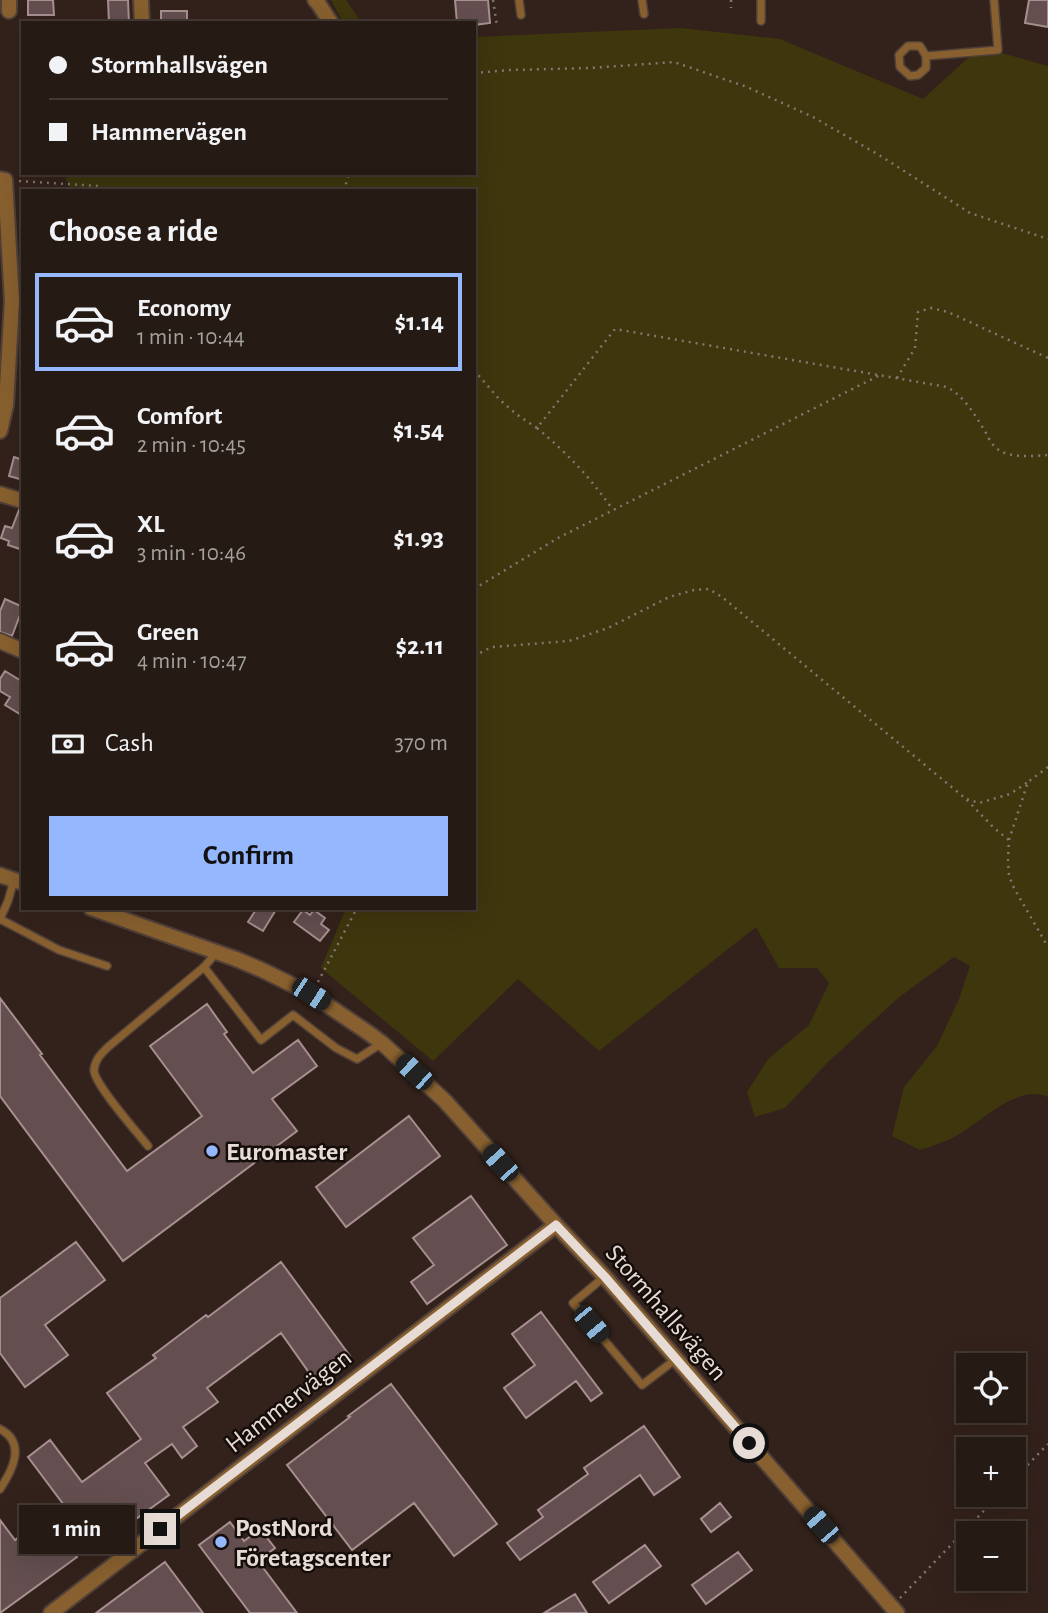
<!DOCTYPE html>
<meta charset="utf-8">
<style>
body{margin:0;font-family:"Alegreya Sans",sans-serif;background:#2e231d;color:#f1f3f6;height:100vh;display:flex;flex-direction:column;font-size:26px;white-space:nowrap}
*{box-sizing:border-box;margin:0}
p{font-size:23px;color:#a4a1a0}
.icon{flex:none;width:38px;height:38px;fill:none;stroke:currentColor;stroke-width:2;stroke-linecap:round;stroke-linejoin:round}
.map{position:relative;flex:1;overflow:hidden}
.drawer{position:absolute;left:21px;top:189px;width:455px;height:721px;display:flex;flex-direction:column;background:#261a14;border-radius:0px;box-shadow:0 7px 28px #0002,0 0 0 2px #423834}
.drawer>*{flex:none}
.top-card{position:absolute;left:21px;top:21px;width:455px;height:154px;border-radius:0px;box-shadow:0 7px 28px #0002,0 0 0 2px #423834;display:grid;align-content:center;height:154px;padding:0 28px;background:#261a14}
.controls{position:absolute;left:956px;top:1353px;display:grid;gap:14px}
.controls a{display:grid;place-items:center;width:70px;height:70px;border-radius:0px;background:#261a14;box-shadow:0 7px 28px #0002,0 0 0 2px #423834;font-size:35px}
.end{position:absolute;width:32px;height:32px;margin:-16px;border:9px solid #e7dbd6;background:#111;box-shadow:0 0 0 4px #111}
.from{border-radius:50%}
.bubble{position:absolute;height:49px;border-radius:0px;background:#261a14;box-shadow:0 7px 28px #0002,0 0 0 2px #423834;font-size:23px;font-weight:600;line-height:49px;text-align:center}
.car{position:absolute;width:21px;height:42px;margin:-21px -10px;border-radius:9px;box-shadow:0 0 5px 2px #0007;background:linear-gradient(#222 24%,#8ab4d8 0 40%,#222 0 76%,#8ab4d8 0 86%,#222 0)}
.top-card b{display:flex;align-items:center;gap:24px;height:66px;font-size:26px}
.top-card b+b{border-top:2px solid #423834}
.top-card i{width:18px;height:18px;background:#f1f3f6}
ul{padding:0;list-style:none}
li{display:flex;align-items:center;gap:21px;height:98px;margin:0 14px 10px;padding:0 14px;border:4px solid transparent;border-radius:0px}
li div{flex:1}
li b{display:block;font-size:26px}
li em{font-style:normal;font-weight:600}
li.on{border-color:#94b7fd}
li>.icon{width:63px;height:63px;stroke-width:1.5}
h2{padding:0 28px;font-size:32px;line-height:84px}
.pay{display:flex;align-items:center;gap:18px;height:77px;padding:0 28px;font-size:26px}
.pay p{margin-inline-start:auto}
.cta{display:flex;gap:14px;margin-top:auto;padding:14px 28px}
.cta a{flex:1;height:80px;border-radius:0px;background:#94b7fd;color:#111;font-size:28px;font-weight:600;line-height:80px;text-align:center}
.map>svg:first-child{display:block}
</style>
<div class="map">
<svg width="1048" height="1613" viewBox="0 0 1048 1613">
<rect width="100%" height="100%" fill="#33221b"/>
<path fill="#3e360d" d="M331,0H346L362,23H343Z
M681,28L780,39L923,99L980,47L1048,66V1097C1018,1083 981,1122 956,1136C945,1142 932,1146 920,1150L892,1136L904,1087L937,1046L959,999L970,966L954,957L898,998L827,1063L785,1108L755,1117L747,1092L768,1059L809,1025L829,983L817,968H779L756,927L599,1051L518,979L433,1061L321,968L346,908H474V191H72L65,178L83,173H474V37Z"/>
<path fill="#644e4f" stroke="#a78f90" stroke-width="2" d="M28,0H53L54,15H28Z
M108,0H128L129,23H109Z
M455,0H488L490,23L474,25V23H457Z
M1029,0H1048V27L1025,23Z
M161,11H187V23H161Z
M14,457L23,460V480L9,476Z
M19,510H23V550L8,545L9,541L1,538L5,526L12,528Z
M5,599L23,607L12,636L0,632V611Z
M5,671L23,682V716L5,705L10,697L0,691V679Z
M257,908H277L263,931L248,922Z
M303,910L310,915L314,910L325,918L321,924L329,930L320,941L294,922Z
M0,998L42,1054L40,1055L127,1171L202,1116L150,1046L207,1004L227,1032L224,1034L253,1073L298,1040L317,1066L272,1099L297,1131L123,1261L0,1096Z
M409,1116L440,1156L346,1227L316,1187Z
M471,1196L507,1245L427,1304L411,1282L434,1265L413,1238Z
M76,1242L105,1280L45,1325L68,1355L25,1387L0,1353V1298Z
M281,1262L350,1356L315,1381L281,1333L207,1388L218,1402L183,1427L197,1446L182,1458L172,1444L145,1463L169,1495L96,1548L28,1457L50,1440L82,1482L141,1439L107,1393L156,1358L153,1355L206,1315L208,1317Z
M541,1312L602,1393L591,1401L576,1381L526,1418L504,1388L535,1365L512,1334Z
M391,1384L497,1524L454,1556L414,1503L352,1550L287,1465L350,1417L348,1416Z
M644,1426L680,1477L654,1495L640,1475L520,1560L507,1543L543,1517L538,1510L588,1474L584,1468Z
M720,1503L731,1517L711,1532L701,1519Z
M47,1516L77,1557L0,1613V1520L15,1540Z
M230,1522L244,1541L260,1529L275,1548L258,1561L297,1613H250L199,1545Z
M645,1545L661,1566L609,1603L593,1582Z
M738,1552L752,1570L706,1604L692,1585Z
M165,1562L203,1613H96Z
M575,1594L587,1613H544Z"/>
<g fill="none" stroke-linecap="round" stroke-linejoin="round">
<defs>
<path id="service" d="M519,0L521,15
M642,0L644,14
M761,0V21
M908,46H920L926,56V68L918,75L910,76L900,67L899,55Z
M926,56L998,50L994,0
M14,880L8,901L0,919L59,950L107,966
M204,967L261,1040L293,1015L336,1048L357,1059L382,1043
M148,1146C137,1132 94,1084 94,1070C95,1059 102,1053 108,1047L204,967L216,953
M604,1277L573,1303L642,1385L676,1359
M0,1429C27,1443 12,1471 0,1489"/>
<path id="minor" d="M9,0V11
M141,0L142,23
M315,0L318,3L331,23
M0,179L5,180L12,301L6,405L0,431
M0,494L23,501
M0,641L23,651
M0,875L23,883
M91,908L236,959L262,970L311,994L370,1034L382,1043L445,1101L556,1225L605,1277L897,1613
M51,1613L556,1225"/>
</defs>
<use href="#service" stroke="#504039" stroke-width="10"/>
<use href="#minor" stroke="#504039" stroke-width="18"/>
<path stroke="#857670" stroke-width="2.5" stroke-dasharray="2 5" stroke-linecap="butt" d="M493,0L497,26
M731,0V8
M474,73L510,70L591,68L674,62L747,87L813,117L879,155L970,213L1048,239
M19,181L98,186L104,191
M344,191L349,173
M474,370L499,399L516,414L537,428L615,329L947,387C965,397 975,415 986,433C988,437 991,443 995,447C1007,459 1032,456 1048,455
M897,378L915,348L918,312L931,308L948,312L1048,358
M537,428C569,455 589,476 613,510
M474,589L558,538L880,375
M474,656L492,647L569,641L608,628L669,597L694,590L709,589L722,597L966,799L994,828L1009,840
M1048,767L1028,782L1009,840L1008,859L1009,876L1014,888L1048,947
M967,799L979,803L1010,794L1028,782
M318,982L357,908
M1013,1480L1048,1444
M900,1598L1000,1494"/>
<use href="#service" stroke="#88602f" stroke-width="7"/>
<use href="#minor" stroke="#88602f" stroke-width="14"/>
</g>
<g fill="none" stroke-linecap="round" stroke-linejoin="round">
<path stroke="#e7dbd6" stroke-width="9" d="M160,1529L556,1225L605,1277L749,1443"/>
</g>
<g fill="#94b7fd" stroke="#150d0a" stroke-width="2.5">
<circle cx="212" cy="1151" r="7"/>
<circle cx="221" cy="1542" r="7"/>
</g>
<g text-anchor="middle" stroke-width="5" stroke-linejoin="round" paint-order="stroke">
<g font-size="26" font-weight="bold" fill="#e7dbd6" stroke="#150d0a" text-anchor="start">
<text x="226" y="1160">Euromaster</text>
<text x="235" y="1536">PostNord<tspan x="235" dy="30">Företagscenter</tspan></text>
</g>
<g font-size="26" fill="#e7dbd6" stroke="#150d0a">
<text transform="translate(667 1312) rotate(49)" y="9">Stormhallsvägen</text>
<text transform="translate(288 1400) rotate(-38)" y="9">Hammervägen</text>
</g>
</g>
</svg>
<div class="controls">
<a><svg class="icon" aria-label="locate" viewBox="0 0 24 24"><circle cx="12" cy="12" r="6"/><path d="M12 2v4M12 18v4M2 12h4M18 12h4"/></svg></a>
<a>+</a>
<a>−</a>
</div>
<i class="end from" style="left:749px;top:1443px"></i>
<i class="end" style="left:160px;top:1529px"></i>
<div class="bubble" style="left:19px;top:1505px;width:116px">1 min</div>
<i class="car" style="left:311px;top:994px;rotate:123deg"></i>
<i class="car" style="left:414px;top:1072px;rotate:313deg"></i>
<i class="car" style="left:500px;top:1163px;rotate:318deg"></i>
<i class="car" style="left:591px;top:1324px;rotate:140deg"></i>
<i class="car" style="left:821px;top:1525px;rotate:319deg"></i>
<div class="top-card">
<b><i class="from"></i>Stormhallsvägen</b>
<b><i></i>Hammervägen</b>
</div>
<section class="drawer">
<h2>Choose a ride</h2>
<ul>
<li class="on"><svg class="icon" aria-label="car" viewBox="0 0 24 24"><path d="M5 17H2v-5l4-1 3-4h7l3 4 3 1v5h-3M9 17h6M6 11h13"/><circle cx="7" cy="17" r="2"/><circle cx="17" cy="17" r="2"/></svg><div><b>Economy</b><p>1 min · 10:44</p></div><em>$1.14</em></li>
<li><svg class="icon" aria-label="car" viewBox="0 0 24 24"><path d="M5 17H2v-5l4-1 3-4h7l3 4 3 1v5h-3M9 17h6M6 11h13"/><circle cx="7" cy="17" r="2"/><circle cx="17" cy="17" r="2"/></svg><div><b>Comfort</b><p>2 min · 10:45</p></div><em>$1.54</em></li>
<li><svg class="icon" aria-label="car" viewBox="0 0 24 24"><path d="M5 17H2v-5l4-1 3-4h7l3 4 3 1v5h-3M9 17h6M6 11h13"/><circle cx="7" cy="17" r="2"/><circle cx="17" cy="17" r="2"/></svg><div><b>XL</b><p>3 min · 10:46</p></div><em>$1.93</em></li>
<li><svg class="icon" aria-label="car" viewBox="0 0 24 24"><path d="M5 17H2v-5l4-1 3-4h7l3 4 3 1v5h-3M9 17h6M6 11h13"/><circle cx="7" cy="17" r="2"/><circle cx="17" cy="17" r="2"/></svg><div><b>Green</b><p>4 min · 10:47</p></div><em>$2.11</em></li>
</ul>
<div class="pay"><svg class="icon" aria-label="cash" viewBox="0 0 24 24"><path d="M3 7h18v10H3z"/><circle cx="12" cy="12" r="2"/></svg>Cash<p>370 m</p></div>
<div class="cta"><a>Confirm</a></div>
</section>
</div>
